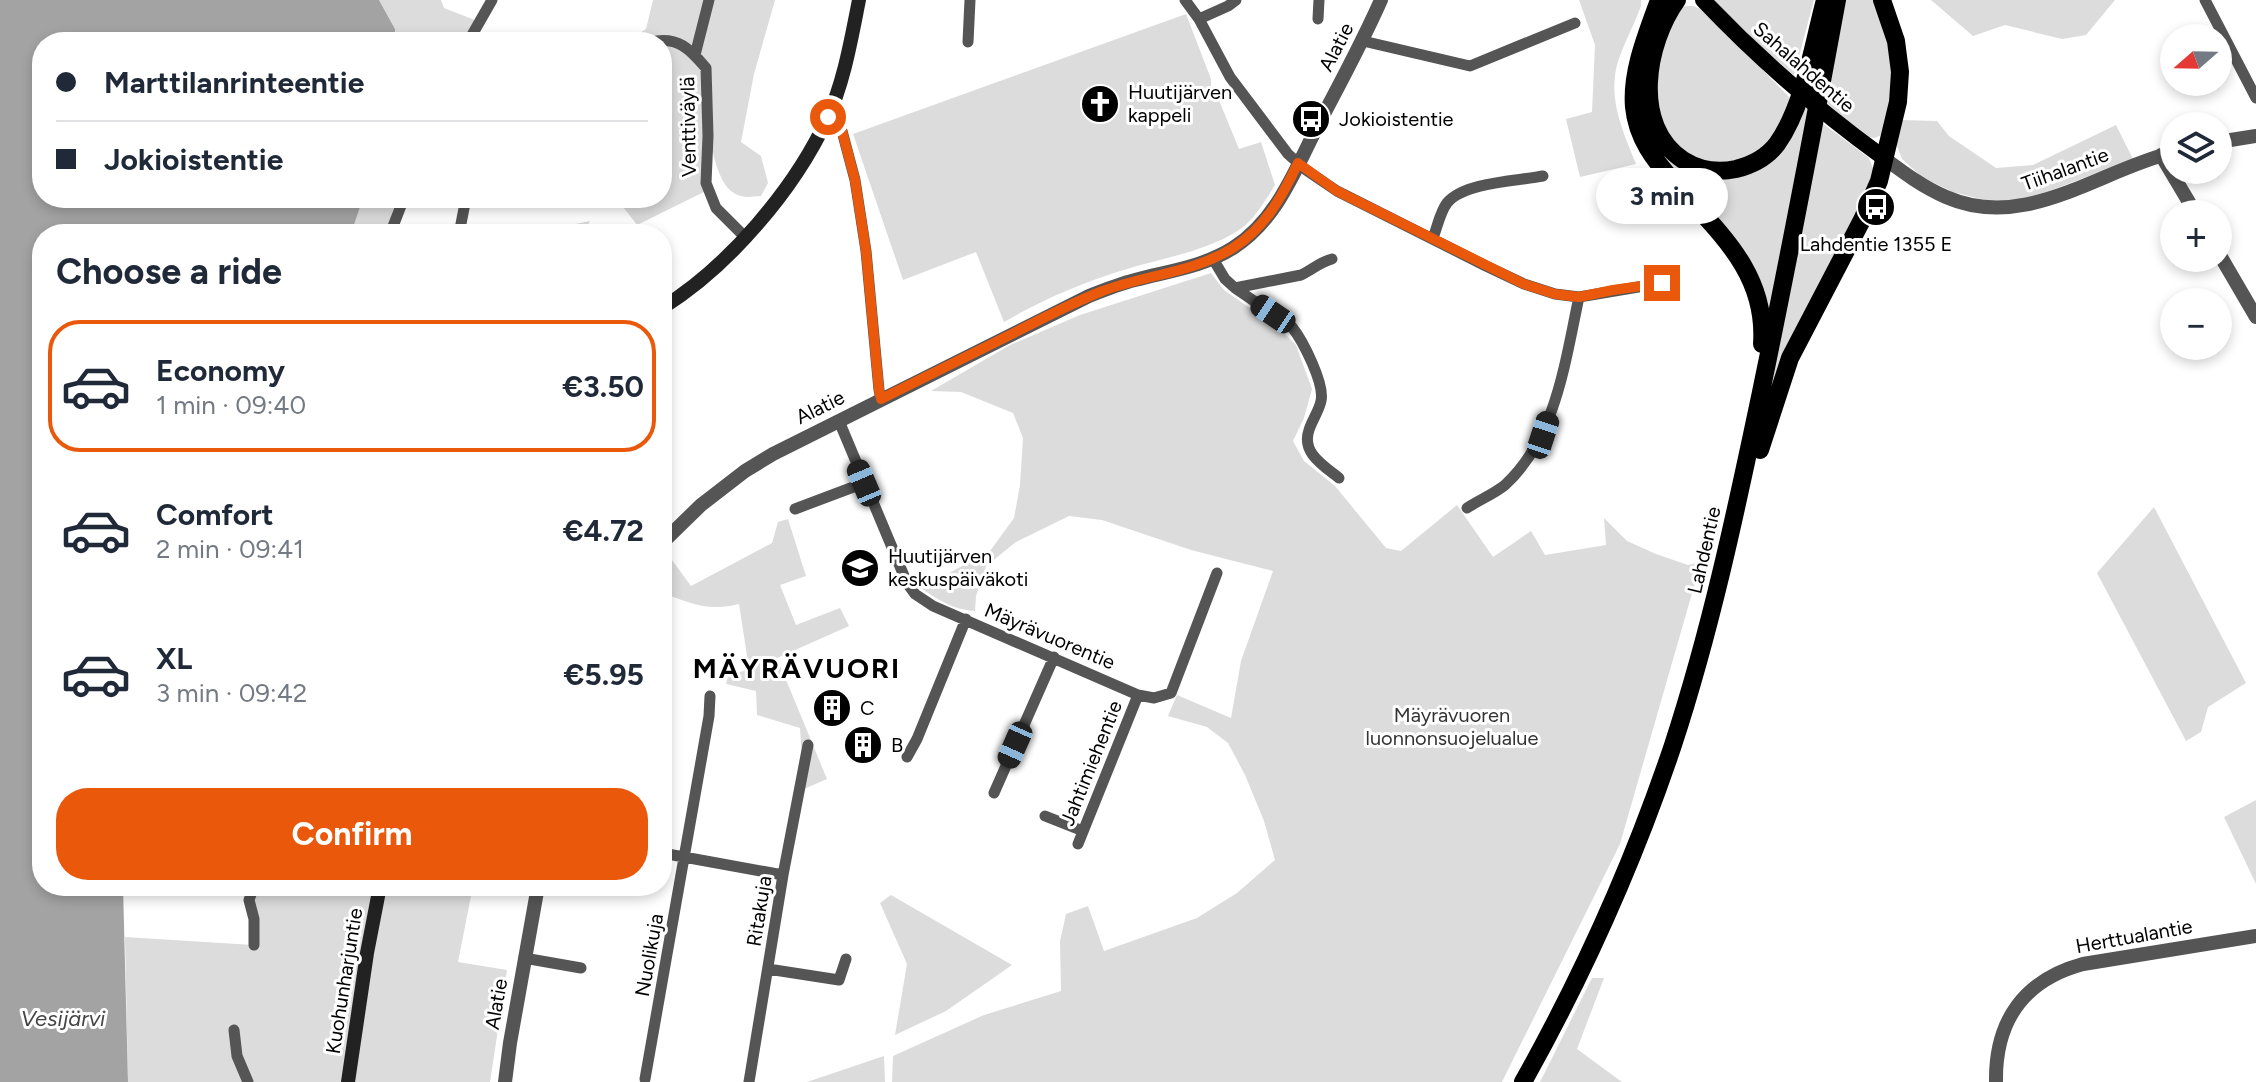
<!DOCTYPE html>
<meta charset="utf-8">
<style>
body{margin:0;font-family:Figtree,sans-serif;background:#f2f2f3;color:#1f2937;height:100vh;display:flex;flex-direction:column;font-size:30px;white-space:nowrap}
*{box-sizing:border-box;margin:0}
p{font-size:26px;color:#747a83}
.icon{flex:none;width:44px;height:44px;fill:none;stroke:currentColor;stroke-width:2;stroke-linecap:round;stroke-linejoin:round}
.map{position:relative;flex:1;overflow:hidden}
.panel{position:absolute;left:32px;top:224px;width:640px;height:672px;display:flex;flex-direction:column;background:#fff;border-radius:32px;box-shadow:0 4px 12px #0003}
.panel>*{flex:none}
.guide{position:absolute;left:32px;top:32px;width:640px;height:176px;border-radius:32px;box-shadow:0 4px 12px #0003;display:grid;align-content:center;height:176px;padding:0 24px;background:#fff}
.needle{width:52px;rotate:250deg}
.fabs{position:absolute;left:2160px;top:24px;display:grid;gap:16px}
.fabs a{display:grid;place-items:center;width:72px;height:72px;border-radius:50%;background:#fff;box-shadow:0 4px 12px #0003;font-size:40px}
.end{position:absolute;width:36px;height:36px;margin:-18px;border:10px solid #ea580c;background:#fff;box-shadow:0 0 0 4px #fff}
.from{border-radius:50%}
.bubble{position:absolute;height:56px;border-radius:28px;background:#fff;box-shadow:0 4px 12px #0003;font-size:26px;font-weight:700;line-height:56px;text-align:center}
.car{position:absolute;width:24px;height:48px;margin:-24px -12px;border-radius:10px;box-shadow:0 0 6px 2px #0007;background:linear-gradient(#222 24%,#8ab4d8 0 40%,#222 0 76%,#8ab4d8 0 86%,#222 0)}
.guide b{display:flex;align-items:center;gap:28px;height:76px;font-size:30px}
.guide b+b{border-top:2px solid #e0e1e3}
.guide i{width:20px;height:20px;background:#1f2937}
ul{padding:0;list-style:none}
li{display:flex;align-items:center;gap:24px;height:132px;margin:0 16px 12px;padding:0 8px;border:4px solid transparent;border-radius:32px}
li div{flex:1}
li b{display:block;font-size:30px}
li em{font-style:normal;font-weight:700}
li.on{border-color:#ea580c}
li>.icon{width:72px;height:72px;stroke-width:1.5}
h2{padding:0 24px;font-size:36px;line-height:96px}
.primary-button{display:flex;gap:16px;margin-top:auto;padding:16px 24px}
.primary-button a{flex:1;height:92px;border-radius:32px;background:#ea580c;color:#fff;font-size:32px;font-weight:700;line-height:92px;text-align:center}
.map>svg:first-child{display:block}
</style>
<div class="map">
<svg width="2256" height="1082" viewBox="0 0 2256 1082">
<rect width="100%" height="100%" fill="#fff"/>
<path fill="#dcdcdc" d="M379,0H441L444,8L480,22L467,42H395V29Z
M653,0H775L754,74L741,142L761,156L768,183L761,196C755,196 747,198 741,196C719,191 715,157 709,139L708,190L637,225L620,203L605,198H662V42H626L646,29Z
M1579,0H1641V6C1634,25 1623,45 1617,65C1608,100 1623,132 1636,164L1580,177L1566,119L1592,112L1595,45Z
M1714,0H1814L1794,75L1775,61Z
M1844,0H1875L1891,46L1893,100L1881,135L1875,138L1868,137L1826,104Z
M1931,0H2115L2086,35L2062,39L2005,25L1973,36Z
M1686,6H1693L1704,10L1791,99L1778,133L1751,159L1708,165L1671,143L1655,111L1659,51L1680,8Z
M1827,8L1769,322L1762,297L1651,148L1646,108L1686,166L1765,161Z
M1186,14L1211,79V90L1218,98L1239,149L1261,142L1275,185C1264,202 1254,221 1236,232C1203,252 1163,258 1127,269C1083,282 1042,300 1004,322L976,252L903,280L853,134Z
M1901,120L1937,121L1949,136L1996,168L2033,165L2116,125L2133,159L2029,199L1992,202L1953,192L1922,177L1902,159L1895,141Z
M1821,122L1869,158L1874,171L1761,434Z
M363,198H397L385,234H351Z
M590,221L584,234H535L536,232Z
M1211,273L1224,290L1280,329L1296,345L1312,389L1304,418L1293,441L1304,461L1335,486L1386,548L1401,551L1457,505L1493,557L1531,531L1545,555L1606,545L1604,518L1627,541L1656,554L1688,565L1701,562L1620,844L1502,1082H892L893,1056L984,1015L1061,991L1060,941L1066,914L1088,906L1104,951L1197,918L1237,893L1275,860L1264,821L1245,775L1228,743L1207,727L1168,716L1177,695L1231,718L1241,661L1273,571L1191,550L1102,520L1069,516L1016,542L986,566L976,596L975,611C954,610 938,600 921,588L990,551L1014,518L1020,485L1023,438L1013,413L961,392L931,391L1010,345L1080,315Z
M2154,507L2246,683L2208,707L2201,732L2186,741L2097,573Z
M788,519L806,576L780,585L796,625L840,608L849,626L777,658L827,779L804,789L800,728L757,715L756,691L726,684L728,676L749,669L739,604C706,612 692,603 662,593V576L672,560L691,586L772,543L778,522Z
M2256,800V884L2224,817Z
M254,886H473L458,962L507,970L490,1082H128L125,937L253,945Z
M891,895L1012,965L946,1011L895,1035L907,964L880,903Z
M1592,978H1604L1577,1049L1622,1082H1540Z
M884,1056L885,1082H807Z"/>
<path fill="#a3a3a3" d="M0,0H379L395,29V42H42V198H363L351,234H42V886H123L128,1082H0Z"/>
<g fill="none" stroke-linecap="round" stroke-linejoin="round">
<path stroke="#555" stroke-width="11" d="M1185,0L1199,19L1230,77L1288,154L1306,170L1337,191L1486,266L1524,284L1555,294L1579,297L1662,283
M2205,0L2256,98
M1199,19L1228,6L1236,0
M1318,19L1319,0
M1363,41L1470,66L1575,23
M468,42L492,0
M651,42C678,36 690,49 706,68L708,136L706,183L716,208L745,237
M968,42L970,0
M695,55L709,0
M828,117L842,131L855,180L866,251L879,390L881,399
M390,234L404,198
M459,234L466,198
M1433,238C1437,228 1440,212 1447,203C1464,182 1518,181 1543,176
M1213,259L1225,279L1235,288L1292,327C1303,341 1325,384 1321,401C1319,411 1312,420 1309,430C1301,453 1324,466 1339,478
M1235,288L1301,275C1312,270 1320,262 1332,259
M839,421L907,583L915,594L933,606L1138,695L1154,698L1171,693L1217,573
M1467,508C1479,500 1494,494 1505,485C1556,438 1565,362 1579,297
M795,509L864,483
M907,757L917,739L966,619
M994,793L1054,657
M1045,816L1083,831
M1078,844L1138,695
M662,853L783,875
M254,945V919L249,900L254,886
M524,958L581,968
M768,969L839,980L846,959
M234,1030L237,1056L248,1082
M645,1079L709,716L710,696
M749,1082L783,875L808,745"/>
<path stroke="#555" stroke-width="14" d="M2218,142L2256,136
M2161,155L2196,214
M1884,158C1904,173 1923,187 1946,197C2026,232 2099,170 2174,152
M2218,252L2256,317
M662,543L701,505L745,471L773,454L1089,296C1104,290 1119,284 1135,280C1168,271 1203,267 1233,248C1277,220 1295,170 1318,125C1340,84 1362,43 1381,0
M505,1082L510,1043L538,886
M1996,1082C1995,1021 2024,980 2083,964L2256,936"/>
<path stroke="#222" stroke-width="14" d="M662,308C728,267 794,190 827,119C844,82 851,40 859,0
M348,1082L367,953L380,886"/>
<path stroke="#000" stroke-width="16" d="M1703,0C1759,59 1819,111 1884,158"/>
<path stroke="#000" stroke-width="18" d="M1659,0C1647,34 1631,71 1634,107C1637,138 1654,160 1674,182C1718,232 1767,272 1762,344
M1677,0C1646,43 1631,126 1683,160C1699,170 1718,173 1736,169C1752,165 1767,157 1777,144C1804,106 1813,45 1825,0
M1760,450L1790,358L1862,220L1879,181L1898,102L1900,72L1896,41L1882,0
M1523,1082C1583,975 1634,861 1673,745C1711,629 1736,511 1761,392C1788,262 1813,131 1837,0"/>
</g>
<g fill="none" stroke-linecap="round" stroke-linejoin="round">
<path stroke="#ea580c" stroke-width="10" d="M828,117L842,131L855,180L866,251L879,390L881,399C925,377 969,355 1012,334C1041,319 1070,304 1100,292C1143,275 1193,273 1233,248C1265,228 1282,197 1298,163L1337,191L1524,284L1555,294L1579,297L1613,290L1662,283"/>
</g>
<defs>
<symbol id="church-disc" viewBox="-11 -11 22 22"><circle r="9.5" fill="#000" stroke="#fff"/><path d="M-1.2-6h2.4v3.5h3.3v2.4h-3.3V6h-2.4V-.1h-3.3v-2.4h3.3Z" fill="#fff"/></symbol>
<symbol id="bus-disc" viewBox="-11 -11 22 22"><circle r="9.5" fill="#000" stroke="#fff"/><path d="M-5-6H5V4H4V6H2V4H-2V6H-4V4H-5ZM-3.5-4V0h7V-4ZM-3.5 1.2v1.5H-2V1.2ZM2 1.2v1.5H3.5V1.2Z" fill="#fff"/></symbol>
<symbol id="school-disc" viewBox="-11 -11 22 22"><circle r="9.5" fill="#000" stroke="#fff"/><path d="M0-5L7-2L0 1L-7-2ZM-4 1L0 2.5L4 1V4Q0 6-4 4Z" fill="#fff"/></symbol>
<symbol id="building-disc" viewBox="-11 -11 22 22"><circle r="9.5" fill="#000" stroke="#fff"/><path d="M-4-6H4V6H1V3H-1V6H-4ZM-2.5-4.3h1.7v1.8h-1.7ZM.8-4.3h1.7v1.8H.8ZM-2.5-1h1.7V.8h-1.7ZM.8-1h1.7V.8H.8Z" fill="#fff"/></symbol>
</defs>
<g fill-rule="evenodd">
<use href="#church-disc" x="1078" y="82" width="44" height="44"/>
<use href="#bus-disc" x="1289" y="97" width="44" height="44"/>
<use href="#bus-disc" x="1854" y="185" width="44" height="44"/>
<use href="#school-disc" x="838" y="546" width="44" height="44"/>
<use href="#building-disc" x="810" y="686" width="44" height="44"/>
<use href="#building-disc" x="841" y="723" width="44" height="44"/>
</g>
<g text-anchor="middle" stroke-width="6" stroke-linejoin="round" paint-order="stroke">
<g font-size="20" fill="#000" stroke="#fff">
<text transform="translate(1336 47) rotate(-63)" y="7">Alatie</text>
<text transform="translate(1804 67) rotate(41)" y="7">Sahalahdentie</text>
<text transform="translate(688 127) rotate(-91)" y="7">Venttiväylä</text>
<text transform="translate(2065 169) rotate(-20)" y="7">Tiihalantie</text>
<text transform="translate(820 407) rotate(-26)" y="7">Alatie</text>
<text transform="translate(1704 550) rotate(-77)" y="7">Lahdentie</text>
<text transform="translate(1050 636) rotate(23)" y="7">Mäyrävuorentie</text>
<text transform="translate(1091 763) rotate(-68)" y="7">Jahtimiehentie</text>
<text transform="translate(759 911) rotate(-81)" y="7">Ritakuja</text>
<text transform="translate(2134 936) rotate(-10)" y="7">Herttualantie</text>
<text transform="translate(649 955) rotate(-80)" y="7">Nuolikuja</text>
<text transform="translate(344 981) rotate(-81)" y="7">Kuohunharjuntie</text>
<text transform="translate(496 1004) rotate(-80)" y="7">Alatie</text>
</g>
<g font-size="20" fill="#000" stroke="#fff" text-anchor="start">
<text x="1128" y="99">Huutijärven<tspan x="1128" dy="23">kappeli</tspan></text>
<text x="1339" y="126">Jokioistentie</text>
<text x="1876" y="251" text-anchor="middle">Lahdentie 1355 E</text>
<text x="888" y="563">Huutijärven<tspan x="888" dy="23">keskuspäiväkoti</tspan></text>
<text x="860" y="715">C</text>
<text x="891" y="752">B</text>
</g>
<g font-size="20" fill="#333" stroke="#fff">
<text x="1452" y="722">Mäyrävuoren<tspan x="1452" dy="23">luonnonsuojelualue</tspan></text>
</g>
<g font-size="22" font-style="italic" fill="#444" stroke="#fff">
<text x="63" y="1026">Vesijärvi</text>
</g>
<g font-size="28" font-weight="bold" letter-spacing="2" fill="#000" stroke="#fff">
<text x="797" y="678">MÄYRÄVUORI</text>
</g>
</g>
</svg>
<div class="fabs">
<a><svg class="needle" viewBox="-14 -14 28 28"><path d="M0-13l5 13h-10z" fill="#e53935"/><path d="M0 13l5-13h-10z" fill="#747a83"/></svg></a>
<a><svg class="icon" aria-label="layers" viewBox="0 0 24 24"><path d="M12 4l9 5-9 5-9-5zM3 14l9 5 9-5"/></svg></a>
<a>+</a>
<a>−</a>
</div>
<i class="end from" style="left:828px;top:117px"></i>
<i class="end" style="left:1662px;top:283px"></i>
<div class="bubble" style="left:1596px;top:168px;width:132px">3 min</div>
<i class="car" style="left:1273px;top:314px;rotate:304deg"></i>
<i class="car" style="left:1543px;top:435px;rotate:18deg"></i>
<i class="car" style="left:864px;top:483px;rotate:337deg"></i>
<i class="car" style="left:1015px;top:745px;rotate:204deg"></i>
<div class="guide">
<b><i class="from"></i>Marttilanrinteentie</b>
<b><i></i>Jokioistentie</b>
</div>
<section class="panel">
<h2>Choose a ride</h2>
<ul>
<li class="on"><svg class="icon" aria-label="car" viewBox="0 0 24 24"><path d="M5 17H2v-5l4-1 3-4h7l3 4 3 1v5h-3M9 17h6M6 11h13"/><circle cx="7" cy="17" r="2"/><circle cx="17" cy="17" r="2"/></svg><div><b>Economy</b><p>1 min · 09:40</p></div><em>€3.50</em></li>
<li><svg class="icon" aria-label="car" viewBox="0 0 24 24"><path d="M5 17H2v-5l4-1 3-4h7l3 4 3 1v5h-3M9 17h6M6 11h13"/><circle cx="7" cy="17" r="2"/><circle cx="17" cy="17" r="2"/></svg><div><b>Comfort</b><p>2 min · 09:41</p></div><em>€4.72</em></li>
<li><svg class="icon" aria-label="car" viewBox="0 0 24 24"><path d="M5 17H2v-5l4-1 3-4h7l3 4 3 1v5h-3M9 17h6M6 11h13"/><circle cx="7" cy="17" r="2"/><circle cx="17" cy="17" r="2"/></svg><div><b>XL</b><p>3 min · 09:42</p></div><em>€5.95</em></li>
</ul>
<div class="primary-button"><a>Confirm</a></div>
</section>
</div>
